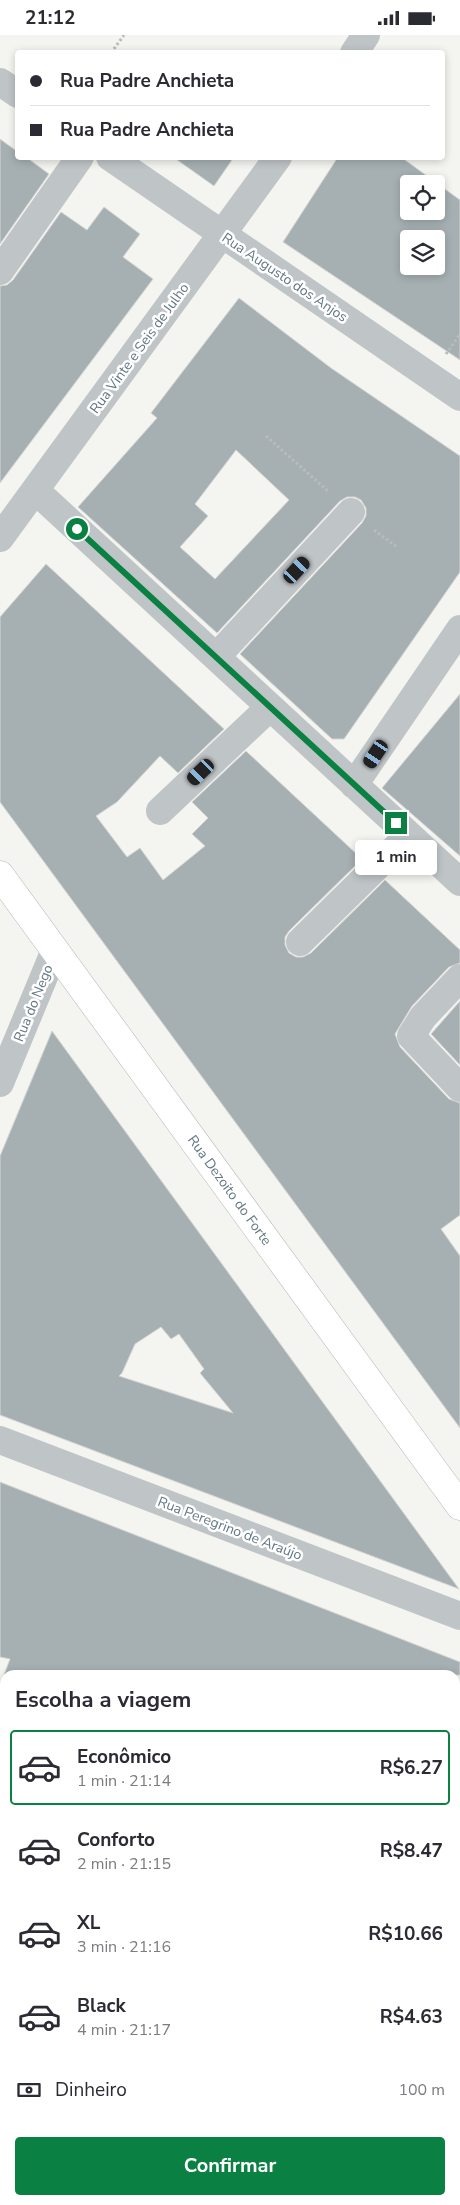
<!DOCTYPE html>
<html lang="pt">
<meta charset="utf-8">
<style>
body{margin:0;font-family:"Nunito Sans",sans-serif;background:#f7f7f7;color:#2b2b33;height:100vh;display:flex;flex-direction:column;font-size:19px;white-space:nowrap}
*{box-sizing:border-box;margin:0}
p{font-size:16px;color:#7c7c81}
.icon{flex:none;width:28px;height:28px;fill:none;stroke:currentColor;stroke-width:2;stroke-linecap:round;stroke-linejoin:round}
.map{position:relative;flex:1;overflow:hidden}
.sheet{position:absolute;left:0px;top:1635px;width:460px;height:535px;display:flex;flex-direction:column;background:#fff;border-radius:15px 15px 0 0;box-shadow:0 2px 8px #0003}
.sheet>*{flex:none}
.hud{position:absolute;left:15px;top:15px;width:430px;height:110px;border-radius:5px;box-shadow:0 2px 8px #0003;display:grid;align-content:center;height:110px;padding:0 15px;background:#fff}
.controls{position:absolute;left:400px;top:140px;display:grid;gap:10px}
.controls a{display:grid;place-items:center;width:45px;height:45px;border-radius:5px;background:#fff;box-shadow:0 2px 8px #0003;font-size:25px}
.end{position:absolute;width:22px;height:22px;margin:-11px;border:6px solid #0b8043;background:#fff;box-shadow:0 0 0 2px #fff}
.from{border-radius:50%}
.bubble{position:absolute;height:35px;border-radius:5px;background:#fff;box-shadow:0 2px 8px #0003;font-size:16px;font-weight:700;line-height:35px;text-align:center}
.car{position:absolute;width:15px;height:30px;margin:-15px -8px;border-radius:6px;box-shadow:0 0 4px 1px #0007;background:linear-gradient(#222 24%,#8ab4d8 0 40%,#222 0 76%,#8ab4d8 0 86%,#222 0)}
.hud b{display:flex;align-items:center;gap:18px;height:48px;font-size:19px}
.hud b+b{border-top:1px solid #e1e1e2}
.hud i{width:12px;height:12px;background:#2b2b33}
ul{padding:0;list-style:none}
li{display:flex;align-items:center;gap:15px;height:75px;margin:0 10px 8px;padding:0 5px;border:2px solid transparent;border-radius:5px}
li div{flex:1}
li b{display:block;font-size:19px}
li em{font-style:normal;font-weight:700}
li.current{border-color:#0b8043}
li>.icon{width:45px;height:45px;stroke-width:1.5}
h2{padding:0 15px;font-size:22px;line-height:60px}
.pay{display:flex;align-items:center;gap:12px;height:55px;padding:0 15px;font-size:19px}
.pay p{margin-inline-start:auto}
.action{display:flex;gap:10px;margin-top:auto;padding:10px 15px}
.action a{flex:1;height:58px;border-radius:5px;background:#0b8043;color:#fff;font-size:20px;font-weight:700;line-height:58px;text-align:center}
.status{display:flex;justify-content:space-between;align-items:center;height:35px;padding:0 25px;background:#fff;direction:ltr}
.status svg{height:14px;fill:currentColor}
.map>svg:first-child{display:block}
</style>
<div class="status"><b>21:12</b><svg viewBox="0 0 49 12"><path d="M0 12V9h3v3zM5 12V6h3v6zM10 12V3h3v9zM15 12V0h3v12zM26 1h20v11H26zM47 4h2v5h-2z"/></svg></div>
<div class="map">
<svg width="460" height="2170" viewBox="0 0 460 2170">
<rect width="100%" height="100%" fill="#f4f4f0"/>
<path fill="#a6b0b3" stroke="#d6d5d3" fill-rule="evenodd" d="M0,104L18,117V122H26L49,139L0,209Z
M173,122H234L214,151Z
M338,122H401L460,165V325L283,207ZM409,149H436V176H409ZM409,204H436V231H409Z
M104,172L140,199L123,222L153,244L0,448V251L7,250L13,245L61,177L87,195Z
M239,263L331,333L460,421V537L344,704H332L240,619L362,488L366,481V473L361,465L355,462H347L340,466L217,598L78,472L157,383L151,378ZM236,415L289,465L215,544L180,512L208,481L195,469Z
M46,529L224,694L178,738L160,721L117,767L96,781L127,822L140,813L163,845L205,811L192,799L208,783L192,767L246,716L362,824L289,896L285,902V910L289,918L296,922H303L311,918L385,845L460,915V928L449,932L412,971L395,999L400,1012L449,1064L460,1068V1180L441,1194L460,1221V1393L0,767V582Z
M460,659V821L382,753Z
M460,966V1030L431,999Z
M52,996L362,1421L459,1554L0,1380V1121ZM161,1292L171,1304L179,1299L204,1334L200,1338L233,1378L119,1341L122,1338L135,1309Z
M0,1447L460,1627V1640H4L10,1624L0,1622Z"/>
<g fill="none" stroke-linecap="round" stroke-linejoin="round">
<defs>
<path id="major" d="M0,840L460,1471
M0,1664L5,1666
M455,1838L460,1840
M0,2149L5,2151
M41,2165L54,2170"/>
</defs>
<use href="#major" stroke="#b2b7ba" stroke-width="29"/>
<path stroke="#b9bcbd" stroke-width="3" stroke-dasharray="2.5 2.5" stroke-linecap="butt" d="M111,18L124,0
M446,319L460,299
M266,401L329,457
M374,495L397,512
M0,1902L5,1904"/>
<path stroke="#bfc4c6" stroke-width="28" d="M354,18L366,0
M0,47L18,59
M110,122L460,362
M0,236L80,122
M35,455L460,847
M0,503L278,122
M216,622L351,477
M354,750L460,594
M160,776L270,672
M300,907L409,800
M460,943L423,982L411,1001L460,1053
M0,1048L55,915
M0,1405L460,1581
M217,2170L219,2165"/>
<use href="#major" stroke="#fff" stroke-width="28"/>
</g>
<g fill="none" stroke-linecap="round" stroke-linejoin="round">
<path stroke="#0b8043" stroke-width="6" d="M77,494L396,788"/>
</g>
<g text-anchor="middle" stroke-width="5" stroke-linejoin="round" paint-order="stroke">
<g font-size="14" fill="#637781" stroke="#fff">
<text transform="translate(285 242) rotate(34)" y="5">Rua Augusto dos Anjos</text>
<text transform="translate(139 313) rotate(-54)" y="5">Rua Vinte e Seis de Julho</text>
<text transform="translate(33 968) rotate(-68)" y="5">Rua do Nego</text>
<text transform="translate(230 1155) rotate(54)" y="5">Rua Dezoito do Forte</text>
<text transform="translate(230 1493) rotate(21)" y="5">Rua Peregrino de Araújo</text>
</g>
</g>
</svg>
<div class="controls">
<a><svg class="icon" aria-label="locate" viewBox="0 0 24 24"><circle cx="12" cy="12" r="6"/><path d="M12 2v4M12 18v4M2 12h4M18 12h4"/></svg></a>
<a><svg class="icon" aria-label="layers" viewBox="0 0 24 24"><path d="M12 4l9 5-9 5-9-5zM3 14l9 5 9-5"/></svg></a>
</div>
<i class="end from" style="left:77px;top:494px"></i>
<i class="end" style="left:396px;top:788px"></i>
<div class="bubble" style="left:355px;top:805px;width:82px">1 min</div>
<i class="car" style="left:297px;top:535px;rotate:43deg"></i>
<i class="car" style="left:376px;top:719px;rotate:214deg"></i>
<i class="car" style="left:201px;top:737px;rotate:226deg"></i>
<div class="hud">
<b><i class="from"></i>Rua Padre Anchieta</b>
<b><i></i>Rua Padre Anchieta</b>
</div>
<section class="sheet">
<h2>Escolha a viagem</h2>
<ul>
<li class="current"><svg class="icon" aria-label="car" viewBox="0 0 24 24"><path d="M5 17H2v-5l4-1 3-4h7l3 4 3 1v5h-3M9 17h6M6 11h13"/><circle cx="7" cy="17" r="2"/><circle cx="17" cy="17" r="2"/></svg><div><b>Econômico</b><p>1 min · 21:14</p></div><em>R$6.27</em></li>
<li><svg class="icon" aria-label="car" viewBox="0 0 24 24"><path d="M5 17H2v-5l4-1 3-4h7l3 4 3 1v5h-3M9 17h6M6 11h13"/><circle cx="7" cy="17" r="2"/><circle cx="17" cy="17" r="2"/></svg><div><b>Conforto</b><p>2 min · 21:15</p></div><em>R$8.47</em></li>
<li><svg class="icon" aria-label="car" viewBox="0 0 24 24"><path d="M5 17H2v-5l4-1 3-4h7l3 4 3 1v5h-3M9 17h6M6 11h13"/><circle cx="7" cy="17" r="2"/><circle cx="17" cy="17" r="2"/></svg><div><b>XL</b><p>3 min · 21:16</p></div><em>R$10.66</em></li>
<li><svg class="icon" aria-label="car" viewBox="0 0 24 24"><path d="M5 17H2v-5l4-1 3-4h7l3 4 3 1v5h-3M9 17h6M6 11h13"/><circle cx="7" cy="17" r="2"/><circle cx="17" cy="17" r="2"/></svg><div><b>Black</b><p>4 min · 21:17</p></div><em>R$4.63</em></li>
</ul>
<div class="pay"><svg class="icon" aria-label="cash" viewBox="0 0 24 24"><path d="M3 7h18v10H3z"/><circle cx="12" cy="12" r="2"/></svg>Dinheiro<p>100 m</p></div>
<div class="action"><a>Confirmar</a></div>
</section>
</div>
